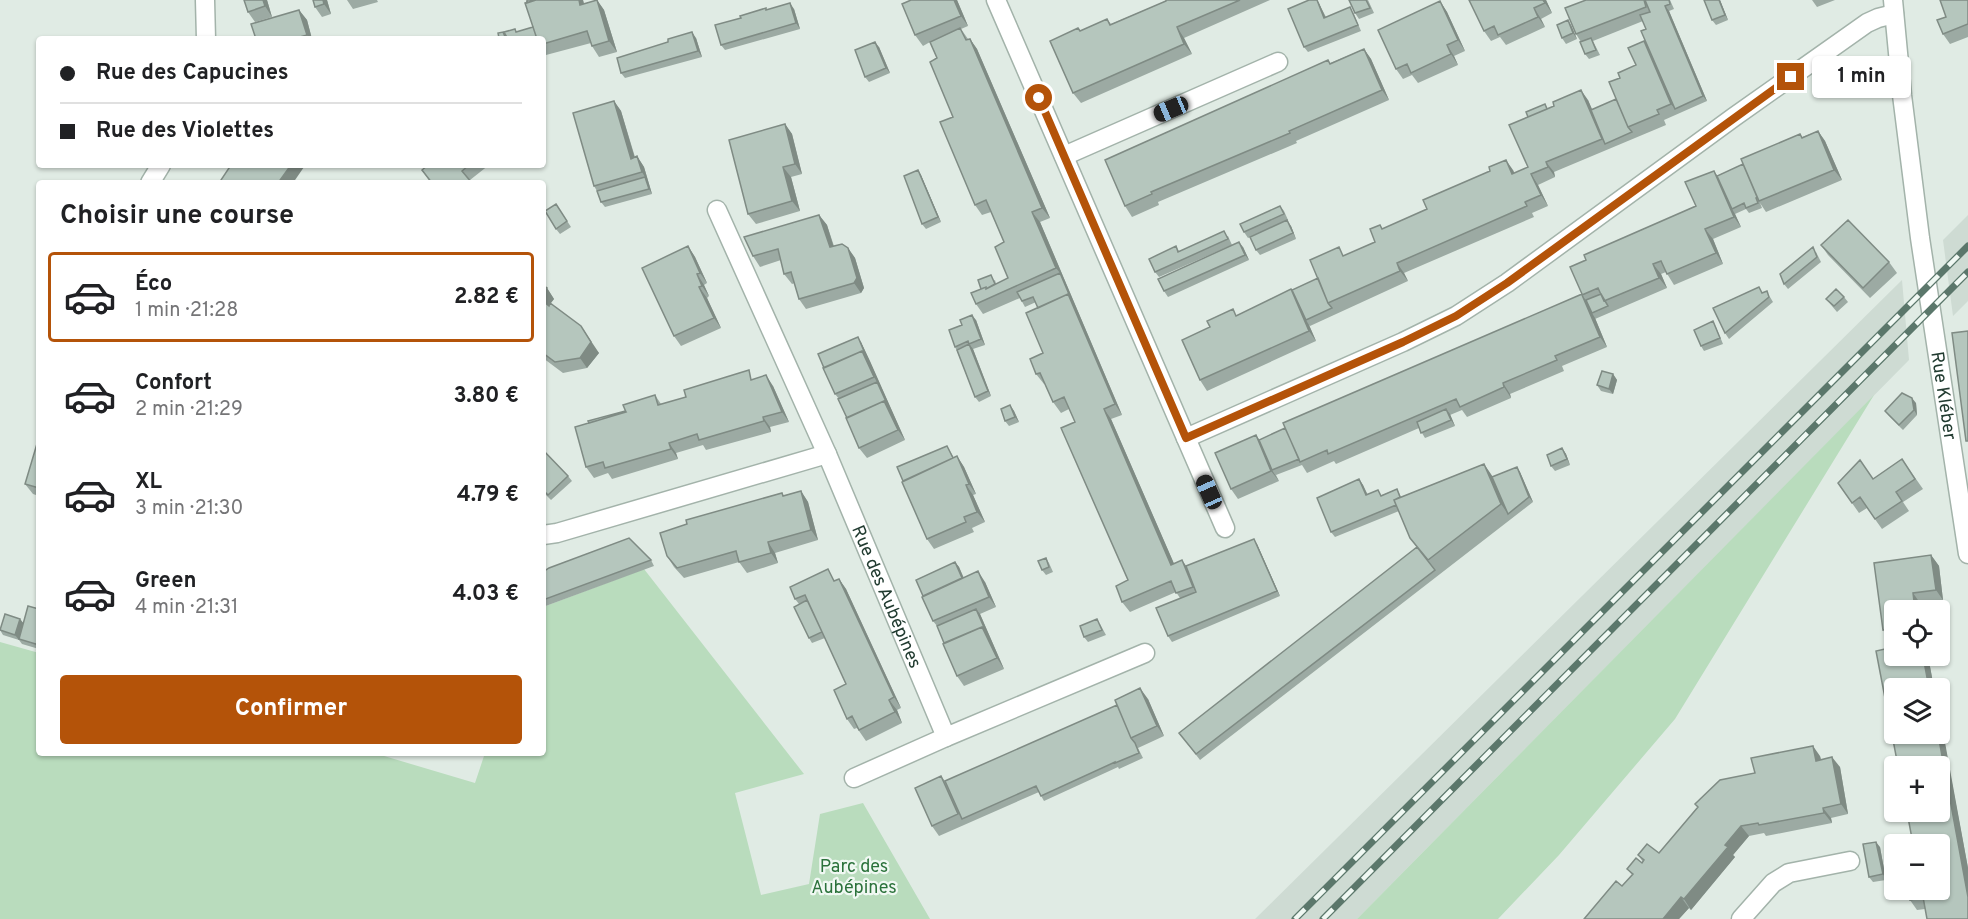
<!DOCTYPE html>
<html lang="fr">
<meta charset="utf-8">
<style>
body{margin:0;font-family:Overpass,sans-serif;background:#f6f6f6;color:#202124;height:100vh;display:flex;flex-direction:column;font-size:22px;white-space:nowrap}
*{box-sizing:border-box;margin:0}
p{font-size:20px;color:#757577}
.icon{flex:none;width:33px;height:33px;fill:none;stroke:currentColor;stroke-width:2;stroke-linecap:round;stroke-linejoin:round}
.map{position:relative;flex:1;overflow:hidden}
.drawer{position:absolute;left:36px;top:180px;width:510px;height:576px;display:flex;flex-direction:column;background:#fff;border-radius:6px;box-shadow:0 2px 4px #0004}
.drawer>*{flex:none}
.banner{position:absolute;left:36px;top:36px;width:510px;height:132px;border-radius:6px;box-shadow:0 2px 4px #0004;display:grid;align-content:center;height:132px;padding:0 24px;background:#fff}
.tools{position:absolute;left:1884px;top:600px;display:grid;gap:12px}
.tools a{display:grid;place-items:center;width:66px;height:66px;border-radius:6px;background:#fff;box-shadow:0 2px 4px #0004;font-size:30px}
.end{position:absolute;width:27px;height:27px;margin:-14px;border:8px solid #b45309;background:#fff;box-shadow:0 0 0 3px #fff}
.from{border-radius:50%}
.bubble{position:absolute;height:42px;border-radius:6px;background:#fff;box-shadow:0 2px 4px #0004;font-size:20px;font-weight:700;line-height:42px;text-align:center}
.car{position:absolute;width:18px;height:36px;margin:-18px -9px;border-radius:8px;box-shadow:0 0 4px 2px #0007;background:linear-gradient(#222 24%,#8ab4d8 0 40%,#222 0 76%,#8ab4d8 0 86%,#222 0)}
.banner b{display:flex;align-items:center;gap:21px;height:57px;font-size:22px}
.banner b+b{border-top:2px solid #e0e0e0}
.banner i{width:15px;height:15px;background:#202124}
ul{padding:0;list-style:none}
li{display:flex;align-items:center;gap:18px;height:90px;margin:0 12px 9px;padding:0 12px;border:3px solid transparent;border-radius:6px}
li div{flex:1}
li b{display:block;font-size:22px}
li em{font-style:normal;font-weight:700}
li.active{border-color:#b45309}
li>.icon{width:54px;height:54px;stroke-width:1.5}
h2{padding:0 24px;font-size:27px;line-height:72px}
.primary-button{display:flex;gap:12px;margin-top:auto;padding:12px 24px}
.primary-button a{flex:1;height:69px;border-radius:6px;background:#b45309;color:#fff;font-size:24px;font-weight:700;line-height:69px;text-align:center}
.map>svg:first-child{display:block}
</style>
<div class="map">
<svg width="1968" height="919" viewBox="0 0 1968 919">
<rect width="100%" height="100%" fill="#e0ebe4"/>
<path fill="#cedbd3" d="M1968,215V301L1953,316L1943,240Z
M1902,280L1909,360L1357,919H1255Z"/>
<path fill="#b9dcbd" d="M1874,395L1675,719L1559,855L1498,919H1357Z
M644,569L804,774L735,793L761,895L809,884L820,814L863,803L930,919H0V642L39,653V753H374L475,783L485,753H543V607Z"/>
<g fill="none" stroke-linecap="round" stroke-linejoin="round">
<defs>
<g id="minor">
<path d="M205,0L206,39"/>
<path d="M996,0L1225,528"/>
<path d="M1064,156L1278,62"/>
<path d="M150,183L161,165"/>
<path d="M717,210L827,454"/>
<path d="M1186,438L1403,342L1456,316L1507,283L1734,117L1867,23L1878,18L1894,14"/>
<path id="s1" d="M543,535L557,533L827,454L946,737L1145,653"/>
<path d="M854,778L946,737"/>
<path d="M1741,919L1773,883L1789,873L1850,861"/>
</g>
<g id="tertiary">
<path id="s2" d="M1893,0L1902,95L1920,238L1968,554"/>
</g>
</defs>
<use href="#minor" stroke="#a3b3aa" stroke-width="21"/>
<use href="#tertiary" stroke="#a3b3aa" stroke-width="21"/>
<use href="#minor" stroke="#fff" stroke-width="18"/>
<use href="#tertiary" stroke="#fff" stroke-width="18"/>
<defs>
<path id="rail" d="M1295,919L1968,246
M1323,919L1968,272"/>
</defs>
<use href="#rail" stroke="#5b776b" stroke-width="7"/>
<use href="#rail" stroke="#f0f8f3" stroke-width="4.5" stroke-dasharray="14" stroke-linecap="butt"/>
</g>
<path fill="#9caaa3" d="M267,0L272,17L255,22L248,12Z
M313,0H327L331,14L322,17L315,7Z
M347,0H377L378,2L353,9Z
M527,0H583L584,4L597,0L604,10L617,52L599,57L592,46L591,43L546,55V57L543,58V39L517,32L533,27Z
M957,0L968,26L961,29L968,39H970L977,49L1050,218L1040,222L1122,415L1111,419L1174,564L1186,566L1257,544L1280,596L1172,642L1168,636L1180,598L1176,592L1130,612L1122,602L1128,580L1075,422L1069,409L1061,413L1053,402L1045,384H1044L1036,374L1043,353L1038,308L1036,302L1025,307L1020,298L983,314L976,304L981,289L995,280L996,284L1008,278L1004,242L991,212L982,215L975,205L937,58L930,42L923,46L915,35Z
M1166,0H1270L1184,38L1192,54L1081,103L1073,93L1080,31L1107,19L1111,24L1166,1Z
M1309,0H1317L1326,17L1353,12L1361,31L1308,52L1304,47Z
M1349,0H1368L1374,13L1359,19L1355,13Z
M1546,0L1552,13L1541,19L1545,27L1506,45L1500,37L1491,41L1484,31Z
M1670,0L1674,9L1669,11L1707,101L1664,120L1666,125L1554,172L1555,177L1538,185L1548,206L1532,213L1534,217L1404,273L1408,281L1310,326L1309,325L1316,341L1207,391L1200,380L1237,315L1295,295L1318,278L1345,256L1375,242L1380,225L1383,229L1513,170L1514,173L1528,167V117L1545,104L1548,109L1588,100L1592,110L1616,99L1620,78L1636,65L1644,41L1649,48L1646,29L1643,21L1593,41L1600,55L1589,59L1585,54L1581,42L1576,34L1565,8Z
M1704,0H1720L1728,20L1716,25L1712,20Z
M1812,0H1835L1817,7Z
M1968,0V37L1950,44L1943,34L1946,17Z
M1440,1L1447,12L1465,51L1454,56L1458,65L1418,83L1412,75L1403,79L1396,69Z
M794,9L800,29L725,50L721,45L767,10Z
M299,10L307,20L312,39H256Z
M1571,25L1577,39L1566,44L1562,38Z
M696,38L702,57L625,78L621,73Z
M879,47L890,73L869,82L865,77Z
M1364,49L1371,59L1389,100L1296,141L1297,143L1158,202L1159,205L1132,217L1125,206L1330,63Z
M614,101L621,111L635,157L637,156L644,167L652,194L605,207L601,202L597,191L594,186Z
M785,124L792,134L802,174L791,177L800,211L756,224L748,214Z
M1818,131L1825,141L1842,180L1766,212L1760,203L1762,208L1749,213L1746,209L1735,214L1741,227L1713,239L1723,264L1674,285L1666,272L1661,274L1667,288L1595,319V318L1607,347L1562,366L1564,371L1510,394L1511,398L1467,417L1462,410L1450,415L1455,426L1425,438L1419,428L1336,464L1334,461L1307,473L1302,465L1276,475L1279,481L1238,499L1231,489L1256,435L1259,440L1582,294L1586,260L1696,206L1717,176L1743,164L1800,134L1802,137Z
M428,165H489L470,180L472,183H431L422,170Z
M918,170L921,175L941,222L926,229L922,224Z
M556,204L571,227L560,234L556,229Z
M1280,206L1284,211L1288,220L1248,238L1244,232Z
M819,215L827,225L834,246L848,248L855,258L864,288L861,293L806,309L799,299L795,283L792,284L784,274L781,260L760,267L753,256Z
M1291,226L1296,239L1260,255L1256,250Z
M1228,236L1232,245L1159,277L1155,272L1176,246L1179,251Z
M1821,245L1889,262L1897,273L1870,298L1828,255Z
M688,246L695,257L707,283L704,285L709,296L707,298L721,328L681,346L674,336Z
M1243,247L1249,260L1168,297L1164,291Z
M1816,252L1821,262L1788,289L1784,284Z
M543,285L547,288L554,299L550,304L599,353L587,368L563,373L543,358Z
M1763,293L1770,297L1773,302L1729,339L1725,333Z
M1844,297L1848,302L1837,312L1826,299Z
M976,320L985,345L973,349L991,396L979,402L975,397L957,351L955,347Z
M1713,321L1716,327L1723,344L1704,351L1701,346Z
M861,342L905,440L867,458L859,448L839,399L835,394Z
M1613,374L1617,380L1613,394L1601,391L1597,385Z
M755,379L773,386L789,422L770,427L771,432L706,450L703,445L676,453L678,459L612,479L608,473L594,478L586,467L589,423L625,411L655,395L661,404Z
M1916,403L1917,415L1903,430L1889,416L1885,411Z
M1010,405L1014,411L1019,422L1009,426L1005,421Z
M39,437V496L33,494L25,484Z
M947,446L954,458L957,456L964,467L976,494L973,495L985,522L972,528L974,532L934,549L927,539Z
M1562,448L1566,454L1570,465L1555,471L1551,466Z
M543,450L568,476L572,481L551,500L543,492Z
M1902,459L1923,489L1903,502L1909,511L1882,529L1867,508L1859,513L1838,483L1873,479Z
M1484,464L1493,477L1517,467L1520,472L1533,502L1200,760L1183,738L1417,547L1410,538L1399,511L1335,537L1331,532L1359,479L1363,485L1368,495H1382L1397,489L1401,497Z
M801,491L808,502L818,540L775,553L778,563L747,573L739,562L684,578L674,567L667,556L687,524L782,493L784,496Z
M1931,555L1939,566L1943,600L1920,603L1921,610H1894V639L1890,640L1883,630L1874,563Z
M1046,558L1049,563L1053,572L1046,575L1042,570Z
M651,560L654,566L543,607V572Z
M955,562L959,567L964,578L985,582L996,607L980,614L1004,669L964,686L957,676L944,643L937,626L933,621L923,596Z
M839,579L846,589L901,708L897,710L902,723L866,741L857,728L854,729L847,719L846,684L825,638L812,643L809,638L799,604L795,599Z
M39,609V649L22,644L19,640L3,635L0,630L20,619L23,623Z
M1100,624L1106,635L1088,642L1084,637Z
M1894,656H1928L1968,868V919L1925,909L1917,910L1910,900L1940,890Z
M1148,699L1164,736L1138,748L1143,758L1119,769L1118,767L1044,801L1039,792L939,836L932,826L941,776L945,781Z
M1820,756L1821,759L1840,767L1848,814L1831,818L1832,823L1766,836L1764,833L1749,836L1733,855L1735,857L1691,910L1689,908L1679,919H1584L1622,886L1632,875L1627,869L1643,862L1638,855L1659,853L1698,807L1695,804L1755,773Z
M1880,847L1886,880L1873,882L1869,877Z"/>
<path fill="#7f8b84" d="M263,0H267L272,17L265,6Z
M323,0H327L331,14L324,4Z
M579,0H583L587,16L580,5Z
M597,0L604,10L617,52L609,41Z
M954,0H957L968,26L961,16Z
M1317,0L1319,3L1328,23L1324,18Z
M1543,0H1546L1552,13L1545,3Z
M1719,0H1720L1728,20L1725,15Z
M1440,1L1447,12L1465,51L1458,40Z
M790,3L794,9L800,29L796,23Z
M1665,6L1669,11L1707,101L1703,96Z
M1534,8L1541,19L1545,27L1538,17Z
M299,10L307,20L312,39H310L307,35Z
M1568,20L1571,25L1577,39L1573,33Z
M1177,27L1184,38L1192,54L1184,44Z
M692,32L696,38L702,57L698,51Z
M970,39L977,49L1050,218L1042,208Z
M1644,41L1651,52L1675,109L1671,104Z
M875,42L879,47L890,73L886,68Z
M1447,45L1454,56L1458,65L1451,54Z
M1364,49L1371,59L1389,100L1382,90Z
M1581,90L1588,100L1607,143L1605,144L1602,139Z
M614,101L621,111L638,169L631,159Z
M785,124L792,134L802,174L795,164Z
M1818,131L1825,141L1842,180L1834,170Z
M637,156L644,167L652,194L649,189L645,177L642,172Z
M1506,160L1513,170L1519,184L1512,174Z
M1546,162L1554,172L1555,177L1548,167Z
M291,165H302L304,167L293,183H278Z
M783,167L791,177L800,211L792,201Z
M918,170L921,175L941,222L938,217Z
M1714,171L1721,181L1732,209L1735,214L1741,227L1734,217Z
M1531,174L1538,185L1548,206L1541,195Z
M1032,212L1040,222L1122,415L1115,404L1068,294L1060,273L1056,268Z
M819,215L827,225L837,258L830,247Z
M1287,220L1291,226L1296,239L1293,233Z
M1705,229L1713,239L1723,264L1716,253Z
M1239,242L1243,247L1249,260L1245,255Z
M688,246L695,257L707,283L700,273Z
M848,248L855,258L864,288L861,293L854,283Z
M1397,263L1404,273L1408,281L1400,271Z
M1653,264L1661,274L1667,288L1659,278Z
M697,274L704,285L709,296L702,286Z
M699,287L707,298L721,328L714,318Z
M547,288L554,299L547,308L543,303V294Z
M1291,289L1298,300L1306,320L1309,325L1316,341L1309,331Z
M1582,295L1589,305L1592,313L1595,318L1607,347L1600,337Z
M972,315L976,320L985,345L981,339Z
M581,326L599,353L587,368L580,358Z
M858,337L861,342L870,361L866,356Z
M969,344L973,349L991,396L988,391Z
M862,351L870,361L905,440L898,430L884,401L877,382L874,377Z
M1613,374L1617,380L1613,394L1609,389Z
M766,375L773,386L789,422L782,412Z
M1503,383L1510,394L1511,398L1504,387Z
M1912,398L1916,403L1917,415L1914,410Z
M1010,405L1014,411L1019,422L1015,417Z
M1104,409L1111,419L1179,575L1171,565Z
M1446,409L1450,414L1455,426L1451,420Z
M763,417L770,427L771,432L764,421Z
M1256,435L1263,445L1272,470L1279,481L1271,471Z
M669,443L676,453L678,459L671,449Z
M1562,448L1566,454L1570,465L1567,459Z
M957,456L964,467L976,494L969,484Z
M1484,464L1494,479L1508,514L1501,504Z
M1517,467L1520,472L1533,502L1529,497Z
M1359,479L1363,485L1370,501L1366,495Z
M966,485L973,495L985,522L977,512Z
M801,491L808,502L818,540L811,530Z
M1254,539L1257,544L1280,596L1277,591Z
M768,542L775,553L778,563L771,553Z
M1931,555L1939,566L1943,600L1936,590Z
M1182,560L1189,570L1200,597L1193,587Z
M955,562L959,567L968,589L965,584Z
M978,571L985,582L996,607L989,597Z
M839,579L846,589L901,708L894,697Z
M1913,593L1920,603L1921,610H1915Z
M976,609L980,614L1004,669L997,658L982,627Z
M20,619L24,624L19,640L15,635Z
M1923,656H1928L1934,688H1929Z
M1140,688L1148,699L1164,736L1157,726Z
M889,700L897,710L902,723L895,712Z
M1940,715L1968,868V897L1938,734H1940Z
M1813,746L1820,756L1823,771L1816,761Z
M1832,757L1840,767L1848,814L1841,804Z
M1823,808L1831,818L1832,823L1824,813Z
M1741,826L1749,836L1733,855L1735,857L1691,910L1684,899L1725,845Z
M1876,842L1880,847L1886,880L1883,874Z
M1681,897L1689,908L1679,919H1663Z"/>
<path fill="#b5c6bd" stroke="#7f8b84" stroke-width="1.5" d="M244,0H263L265,6L248,12Z
M313,0H323L324,4L315,7Z
M527,0H536L527,3Z
M536,0H579L580,5L597,0L609,41L592,46L587,31L543,44V39H537L525,3Z
M911,0H954L961,16L915,35L902,4Z
M1166,0H1240L1177,27L1184,44L1073,93L1050,41L1078,28L1080,31L1107,19L1110,25L1166,1Z
M1309,0H1317L1324,18L1350,7L1358,25L1304,47L1288,9Z
M1349,0H1366L1370,8L1355,13Z
M1469,0H1543L1545,3L1534,8L1538,17L1498,35L1494,26L1484,31Z
M1586,0H1644L1646,7L1576,34L1565,8Z
M1645,0H1669L1670,4L1665,6L1703,96L1675,109L1641,31L1646,29L1640,15L1650,12Z
M1704,0H1719L1725,15L1712,20Z
M1940,0H1968V24L1943,34L1937,20L1946,17Z
M1440,1L1458,40L1447,45L1451,54L1411,73L1407,64L1396,69L1378,30Z
M790,3L796,23L721,45L715,25L741,18L740,16L766,8V10Z
M299,10L307,35L293,39H256L251,24Z
M1568,20L1573,33L1562,38L1557,25Z
M533,27L537,39H508L504,32L515,29L516,32Z
M960,28L966,40L970,39L1042,208L1032,212L1056,268L976,304L971,293L986,287V289L1008,278L995,247L1004,242L986,200L975,205L940,122L953,117L930,62L937,58L930,42Z
M503,32L506,39H496L499,38L498,33Z
M692,32L698,51L621,73L617,58L668,42V39Z
M1591,38L1596,50L1585,54L1580,42Z
M1644,41L1671,104L1657,110L1659,114L1628,127L1609,82L1620,78L1618,73L1636,65L1628,48Z
M875,42L886,68L865,77L855,50Z
M1364,49L1382,90L1289,131L1290,133L1151,192L1152,194L1125,206L1105,160L1328,60L1330,64Z
M1581,90L1602,139L1546,162L1548,167L1531,174L1541,195L1525,202L1527,206L1397,263L1400,271L1328,303L1310,260L1339,247L1343,256L1375,242L1370,229L1380,225L1382,229L1427,209L1423,200L1490,171L1489,167L1506,160L1512,174L1528,167L1509,125L1554,106L1553,102Z
M1616,99L1628,127L1632,132L1605,144L1591,110Z
M614,101L631,159L637,156L642,172L594,186L573,113Z
M1545,104L1547,109L1528,117L1526,112Z
M785,124L795,164L783,167L792,201L748,214L729,140Z
M1818,131L1834,170L1759,201L1741,159L1800,134L1802,138Z
M1743,164L1757,197L1756,198L1758,203L1746,208L1744,203L1732,209L1717,176Z
M231,165H291L278,183H219Z
M428,165H469L462,171L472,183H432L422,170Z
M918,170L938,217L922,224L904,176Z
M1714,171L1734,217L1705,229L1716,253L1667,274L1661,261L1653,264L1659,278L1604,301L1598,288L1582,295L1600,337L1555,356L1557,360L1503,383L1504,387L1460,407L1456,399L1328,454L1327,450L1300,462L1283,423L1582,294L1570,267L1586,260L1584,255L1696,206L1685,182Z
M645,177L649,189L601,202L597,191Z
M556,204L567,221L556,229L545,211Z
M1280,206L1284,214L1244,232L1240,224Z
M819,215L830,247L842,244L848,248L857,278L854,283L799,299L791,272L784,274L778,249L753,256L744,237Z
M1287,220L1293,233L1256,250L1250,237Z
M1848,220L1889,262L1863,288L1821,245Z
M1224,231L1228,239L1155,272L1149,259L1176,246L1178,252Z
M1239,242L1245,255L1164,291L1158,279Z
M688,246L700,273L697,274L702,286L699,287L714,318L674,336L642,268Z
M1813,247L1817,257L1784,284L1780,274Z
M1060,273L1071,299L1068,294L1038,308L1033,297L1022,301L1017,292Z
M991,275L995,284L986,289V287L981,289L978,280Z
M1318,278L1328,303L1332,308L1306,320L1292,290Z
M543,285L547,288L543,294Z
M1759,287L1762,293L1767,291L1769,297L1725,333L1713,308Z
M1291,289L1309,331L1200,380L1182,340L1210,327L1207,321L1233,309L1236,316Z
M1836,289L1844,297L1834,306L1826,299Z
M1068,294L1115,404L1104,409L1152,521L1171,565L1182,560L1193,587L1176,593L1171,581L1122,602L1116,586L1128,580L1061,428L1075,422L1064,397L1053,402L1040,373L1036,374L1030,359L1043,353L1026,313Z
M1601,294L1608,306L1592,313L1586,300Z
M543,301L549,306L550,303L581,326L591,342L580,358L555,362L543,353Z
M972,315L981,339L969,344L968,341L955,347L949,330L962,325L960,320Z
M1713,321L1720,338L1701,346L1694,330Z
M1968,331V441H1966L1952,333Z
M858,337L866,356L862,351L824,368L818,354Z
M969,344L988,391L975,397L957,350Z
M862,351L874,377L835,394L823,368Z
M749,370L751,380L766,375L782,412L763,417L764,421L699,440L697,434L669,443L671,449L605,468L603,462L586,467L575,427L626,412L623,405L655,395L658,405L686,397L684,390Z
M1602,371L1613,374L1609,389L1597,385Z
M877,382L888,406L884,401L847,418L838,399Z
M1902,393L1912,398L1914,410L1899,425L1885,411Z
M884,401L898,430L859,448L846,418Z
M1010,405L1015,417L1005,421L1001,409Z
M1446,409L1451,420L1421,433L1417,422Z
M625,411L626,412L589,423L588,421Z
M1285,428L1299,459L1272,470L1259,440Z
M1256,435L1271,471L1231,489L1215,453Z
M39,437V488L25,484Z
M947,446L953,458L903,481L897,467Z
M1562,448L1567,459L1551,466L1547,455Z
M543,450L568,476L548,495L543,490Z
M957,456L969,484L966,485L977,512L964,517L966,522L927,539L902,482Z
M1902,459L1915,479L1896,492L1902,501L1875,519L1860,497L1852,503L1838,483L1860,460L1873,479Z
M1484,464L1501,504L1428,560L1410,538L1394,500Z
M1517,467L1529,497L1508,514L1492,477Z
M1359,479L1366,495L1378,490L1381,496L1397,489L1400,497L1394,500L1396,505L1331,532L1317,498Z
M801,491L811,530L768,542L771,553L739,562L736,551L677,568L667,556L660,533L687,524L686,520L782,493L783,496Z
M629,538L651,560L543,600V572L549,568Z
M1254,539L1277,591L1168,636L1156,608L1196,592L1186,566Z
M1417,547L1435,570L1196,754L1179,733Z
M1931,555L1936,590L1913,593L1915,610H1894V627L1883,630L1874,563Z
M1046,558L1049,567L1042,570L1038,561Z
M955,562L962,578L923,596L916,580Z
M828,569L834,581L839,579L894,697L889,700L895,712L859,730L852,716L847,719L834,690L846,684L805,595L795,599L790,587Z
M978,571L989,597L933,621L922,597Z
M807,600L822,632L809,638L794,607Z
M28,606L39,609V645L19,639Z
M976,609L986,632L982,627L944,643L937,626Z
M5,614L20,619L15,635L0,630Z
M1097,619L1102,630L1084,637L1080,626Z
M982,627L997,658L957,676L943,644Z
M1894,647V656H1923L1929,688H1894V734H1938L1968,897V919H1927L1923,897L1910,900L1908,890H1940V844H1913L1907,812H1940V766H1898L1876,651Z
M1140,688L1157,726L1131,738L1115,700Z
M1117,705L1131,738L1135,743L1139,753L1115,763V762L1041,796L1036,786L962,819L945,781Z
M1813,746L1816,761L1832,757L1841,804L1823,808L1824,813L1759,825L1758,823L1741,826L1725,845L1728,847L1684,899L1681,897L1663,919H1584L1616,881L1622,886L1633,874L1627,869L1636,858L1642,863L1644,860L1638,855L1647,844L1659,853L1698,807L1695,804L1720,780L1755,773L1751,758Z
M941,776L958,814L932,826L915,788Z
M1876,842L1883,874L1869,877L1863,844Z"/>
<g fill="none" stroke-linecap="round" stroke-linejoin="round">
<path stroke="#b45309" stroke-width="8" d="M1039,98L1186,438L1403,342L1456,316L1507,283L1791,77"/>
</g>
<g text-anchor="middle" stroke-width="4.5" stroke-linejoin="round" paint-order="stroke">
<g font-size="18" fill="#213b30" stroke="#f0f8f3">
<text dy="6" stroke="none"><textPath href="#s2" startOffset="399">Rue Kléber</textPath></text>
<text dy="6" stroke="none"><textPath href="#s1" startOffset="450">Rue des Aubépines</textPath></text>
</g>
<g font-size="18" fill="#2b723b" stroke="#f0f8f3">
<text x="854" y="872">Parc des<tspan x="854" dy="21">Aubépines</tspan></text>
</g>
</g>
</svg>
<div class="tools">
<a><svg class="icon" aria-label="locate" viewBox="0 0 24 24"><circle cx="12" cy="12" r="6"/><path d="M12 2v4M12 18v4M2 12h4M18 12h4"/></svg></a>
<a><svg class="icon" aria-label="layers" viewBox="0 0 24 24"><path d="M12 4l9 5-9 5-9-5zM3 14l9 5 9-5"/></svg></a>
<a>+</a>
<a>−</a>
</div>
<i class="end from" style="left:1039px;top:98px"></i>
<i class="end" style="left:1791px;top:77px"></i>
<div class="bubble" style="left:1812px;top:56px;width:99px">1 min</div>
<i class="car" style="left:1171px;top:109px;rotate:247deg"></i>
<i class="car" style="left:1209px;top:492px;rotate:336deg"></i>
<div class="banner">
<b><i class="from"></i>Rue des Capucines</b>
<b><i></i>Rue des Violettes</b>
</div>
<section class="drawer">
<h2>Choisir une course</h2>
<ul>
<li class="active"><svg class="icon" aria-label="car" viewBox="0 0 24 24"><path d="M5 17H2v-5l4-1 3-4h7l3 4 3 1v5h-3M9 17h6M6 11h13"/><circle cx="7" cy="17" r="2"/><circle cx="17" cy="17" r="2"/></svg><div><b>Éco</b><p>1 min · 21:28</p></div><em>2.82 €</em></li>
<li><svg class="icon" aria-label="car" viewBox="0 0 24 24"><path d="M5 17H2v-5l4-1 3-4h7l3 4 3 1v5h-3M9 17h6M6 11h13"/><circle cx="7" cy="17" r="2"/><circle cx="17" cy="17" r="2"/></svg><div><b>Confort</b><p>2 min · 21:29</p></div><em>3.80 €</em></li>
<li><svg class="icon" aria-label="car" viewBox="0 0 24 24"><path d="M5 17H2v-5l4-1 3-4h7l3 4 3 1v5h-3M9 17h6M6 11h13"/><circle cx="7" cy="17" r="2"/><circle cx="17" cy="17" r="2"/></svg><div><b>XL</b><p>3 min · 21:30</p></div><em>4.79 €</em></li>
<li><svg class="icon" aria-label="car" viewBox="0 0 24 24"><path d="M5 17H2v-5l4-1 3-4h7l3 4 3 1v5h-3M9 17h6M6 11h13"/><circle cx="7" cy="17" r="2"/><circle cx="17" cy="17" r="2"/></svg><div><b>Green</b><p>4 min · 21:31</p></div><em>4.03 €</em></li>
</ul>
<div class="primary-button"><a>Confirmer</a></div>
</section>
</div>
